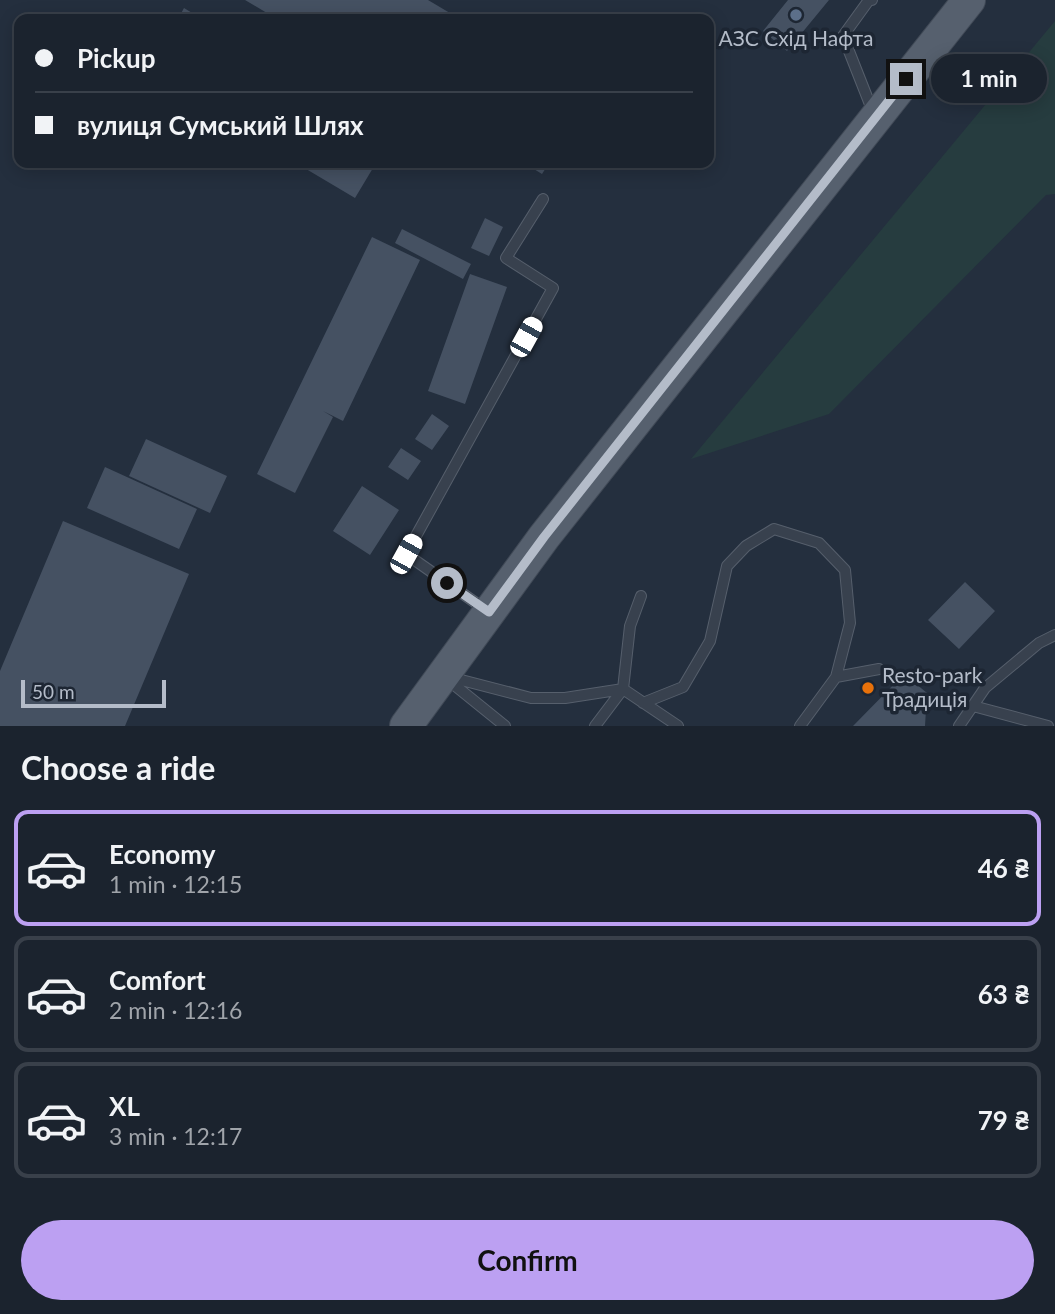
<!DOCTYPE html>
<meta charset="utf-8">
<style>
body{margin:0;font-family:Lato,sans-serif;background:#282f3a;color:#f1f3f6;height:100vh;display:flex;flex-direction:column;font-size:26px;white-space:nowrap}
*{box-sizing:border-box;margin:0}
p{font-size:23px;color:#a0a4aa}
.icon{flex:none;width:38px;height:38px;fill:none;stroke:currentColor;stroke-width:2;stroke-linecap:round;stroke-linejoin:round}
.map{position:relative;height:726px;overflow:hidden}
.side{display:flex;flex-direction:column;background:#1b232e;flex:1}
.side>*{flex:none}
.top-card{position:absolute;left:14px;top:14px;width:700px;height:154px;border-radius:14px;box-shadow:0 4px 18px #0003,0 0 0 2px #39404a;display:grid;align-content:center;height:154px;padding:0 21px;background:#1b232e}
.scale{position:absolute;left:21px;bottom:18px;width:145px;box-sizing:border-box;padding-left:7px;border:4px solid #b4bcc9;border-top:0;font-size:19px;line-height:24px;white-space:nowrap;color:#b4bcc9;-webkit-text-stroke:5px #1d2633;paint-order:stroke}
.end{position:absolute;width:32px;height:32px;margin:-16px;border:9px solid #b4bcc9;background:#111;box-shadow:0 0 0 4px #111}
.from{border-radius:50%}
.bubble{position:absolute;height:49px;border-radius:24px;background:#1b232e;box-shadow:0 4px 18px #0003,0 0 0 2px #39404a;font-size:23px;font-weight:700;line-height:49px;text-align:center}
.car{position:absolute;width:21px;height:42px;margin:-21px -10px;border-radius:9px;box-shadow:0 0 5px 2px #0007;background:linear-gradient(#fff 24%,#345 0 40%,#fff 0 76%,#345 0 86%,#fff 0)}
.top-card b{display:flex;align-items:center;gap:24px;height:66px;font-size:26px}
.top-card b+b{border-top:2px solid #39404a}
.top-card i{width:18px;height:18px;background:#f1f3f6}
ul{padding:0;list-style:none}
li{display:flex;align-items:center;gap:21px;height:116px;margin:0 14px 10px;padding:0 7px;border:4px solid #39404a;border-radius:14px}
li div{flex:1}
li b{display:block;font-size:26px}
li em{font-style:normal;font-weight:700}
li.on{border-color:#bca0f2}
li>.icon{width:63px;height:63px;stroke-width:1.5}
h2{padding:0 21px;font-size:32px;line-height:84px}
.action{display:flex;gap:14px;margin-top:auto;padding:14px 21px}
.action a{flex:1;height:80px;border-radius:42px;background:#bca0f2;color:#111;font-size:28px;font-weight:700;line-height:80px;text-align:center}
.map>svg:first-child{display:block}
</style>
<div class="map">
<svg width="1055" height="726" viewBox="0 0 1055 726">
<rect width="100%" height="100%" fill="#242f3e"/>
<path fill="#263c3f" d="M1055,21V194L1046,195L829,414L691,459Z"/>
<path fill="#455162" d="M245,0H428L460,19H277Z
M788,0H829L787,51L763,31Z
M184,8L202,19H178Z
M296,163H376L355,198Z
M524,163H549L542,174Z
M485,218L503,227L489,256L471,248Z
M402,229L471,264L463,279L395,243Z
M372,237L420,260L343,421L323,411L333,417L295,493L257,474Z
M470,274L507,287L465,404L428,391Z
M432,414L449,426L432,450L415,439Z
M146,439L227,476L210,513L129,476Z
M401,448L421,461L408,480L388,467Z
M105,467L197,509L179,549L87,508Z
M362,486L399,510L370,555L333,531Z
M63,521L189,574L125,726H0V671Z
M965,582L995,611L959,649L928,620Z
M904,674L927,693L925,726H853Z"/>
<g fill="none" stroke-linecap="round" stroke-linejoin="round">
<defs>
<path id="service" d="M872,0H869L843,36L873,112
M486,610L406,554L553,288L506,258L543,199
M836,677L879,669
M643,703L683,687L710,641L727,566L746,546L774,529L819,543L845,570L850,623L836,677L800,726
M973,706L1048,726
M505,726L442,675L531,698H565L623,689L630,626L641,596
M595,726L623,689L678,726
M959,726L985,688L1039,643L1055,635"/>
<path id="primary" d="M406,726L544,537L969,0"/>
</defs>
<use href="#service" stroke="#565f6c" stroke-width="12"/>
<use href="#primary" stroke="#414a57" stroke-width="34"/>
<use href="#service" stroke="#38414e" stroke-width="10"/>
<use href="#primary" stroke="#56606e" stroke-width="32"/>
</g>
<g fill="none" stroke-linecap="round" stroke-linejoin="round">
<path stroke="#b4bcc9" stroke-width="9" d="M447,583L489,612L544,537L906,79"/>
</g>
<circle fill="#5c6f8a" stroke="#1d2633" stroke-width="2.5" cx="796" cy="15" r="7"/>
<circle fill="#e8710a" stroke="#1d2633" stroke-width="2.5" cx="868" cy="688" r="7"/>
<g text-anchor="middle" stroke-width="7" stroke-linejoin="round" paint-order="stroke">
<g font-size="21" fill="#b4bcc9" stroke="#1d2633">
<text x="796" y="46">АЗС Схід Нафта</text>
<text x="882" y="683" text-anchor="start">Resto-park<tspan x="882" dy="24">Традиція</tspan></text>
</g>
</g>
</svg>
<div class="scale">50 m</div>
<i class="end from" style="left:447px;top:583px"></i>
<i class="end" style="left:906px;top:79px"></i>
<div class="bubble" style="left:931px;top:54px;width:116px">1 min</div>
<i class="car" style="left:526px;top:337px;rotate:29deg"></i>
<i class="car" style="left:406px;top:554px;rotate:29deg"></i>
<div class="top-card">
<b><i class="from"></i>Pickup</b>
<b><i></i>вулиця Сумський Шлях</b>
</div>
</div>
<section class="side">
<h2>Choose a ride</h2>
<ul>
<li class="on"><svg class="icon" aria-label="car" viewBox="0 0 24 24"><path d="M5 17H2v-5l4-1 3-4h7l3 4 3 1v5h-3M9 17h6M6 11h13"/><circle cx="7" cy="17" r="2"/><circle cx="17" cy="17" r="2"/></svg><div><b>Economy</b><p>1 min · 12:15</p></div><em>46 ₴</em></li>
<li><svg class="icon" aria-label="car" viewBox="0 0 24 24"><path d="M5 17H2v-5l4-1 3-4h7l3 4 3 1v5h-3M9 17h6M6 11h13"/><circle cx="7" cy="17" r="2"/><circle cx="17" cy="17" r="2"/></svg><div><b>Comfort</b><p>2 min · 12:16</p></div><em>63 ₴</em></li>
<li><svg class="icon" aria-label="car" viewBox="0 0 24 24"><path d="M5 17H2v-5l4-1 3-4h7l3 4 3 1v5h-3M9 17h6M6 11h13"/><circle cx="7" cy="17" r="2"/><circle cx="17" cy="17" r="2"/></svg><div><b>XL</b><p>3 min · 12:17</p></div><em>79 ₴</em></li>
</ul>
<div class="action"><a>Confirm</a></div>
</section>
